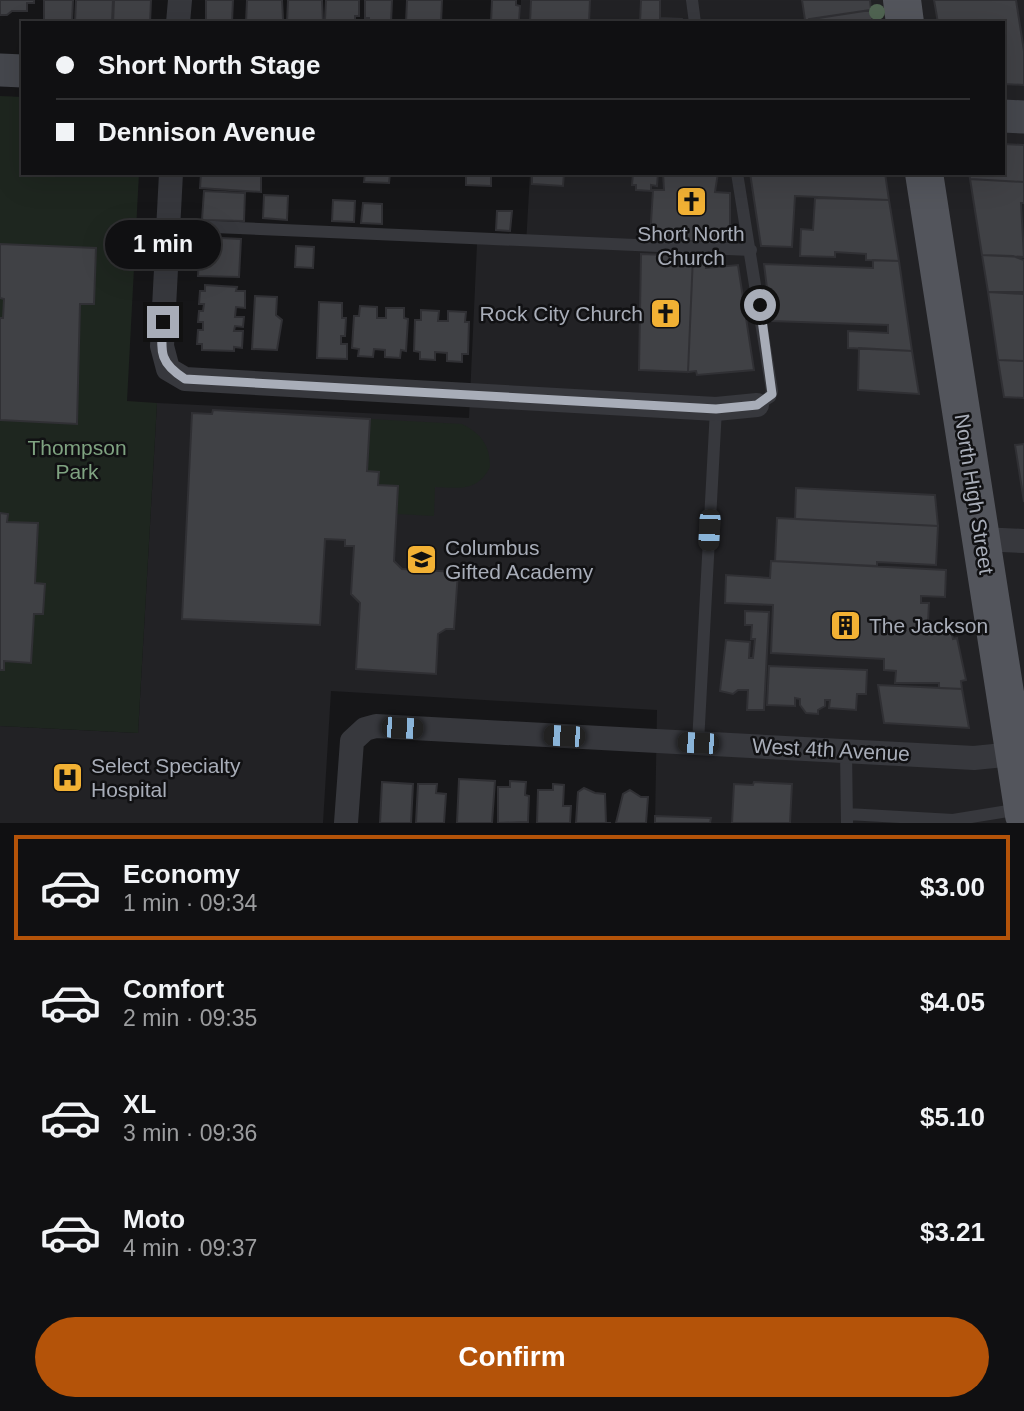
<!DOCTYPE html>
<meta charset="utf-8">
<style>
body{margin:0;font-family:Arial,sans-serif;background:#19191b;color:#f1f3f6;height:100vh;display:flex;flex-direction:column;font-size:26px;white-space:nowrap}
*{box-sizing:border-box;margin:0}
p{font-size:23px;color:#9c9d9f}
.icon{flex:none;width:38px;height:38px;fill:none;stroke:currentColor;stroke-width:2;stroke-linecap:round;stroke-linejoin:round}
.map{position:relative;height:823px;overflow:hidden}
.drawer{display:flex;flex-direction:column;background:#101012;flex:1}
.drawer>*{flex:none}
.top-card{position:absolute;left:21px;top:21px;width:984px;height:154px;border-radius:0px;box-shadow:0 7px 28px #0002,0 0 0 2px #303032;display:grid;align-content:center;height:154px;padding:0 35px;background:#101012}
.end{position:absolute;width:32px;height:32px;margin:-16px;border:9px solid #a8adb8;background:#111;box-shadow:0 0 0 4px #111}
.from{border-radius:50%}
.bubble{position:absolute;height:49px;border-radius:24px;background:#101012;box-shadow:0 7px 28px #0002,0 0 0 2px #303032;font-size:23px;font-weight:800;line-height:49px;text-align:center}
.car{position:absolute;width:21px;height:42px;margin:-21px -10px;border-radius:9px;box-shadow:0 0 5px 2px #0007;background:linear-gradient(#222 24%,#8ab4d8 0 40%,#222 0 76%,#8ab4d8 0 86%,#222 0)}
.top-card b{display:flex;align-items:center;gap:24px;height:66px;font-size:26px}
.top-card b+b{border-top:2px solid #303032}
.top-card i{width:18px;height:18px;background:#f1f3f6}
ul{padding:12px 0 0;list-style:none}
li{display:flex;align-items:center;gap:21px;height:105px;margin:0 14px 10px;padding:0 21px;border:4px solid transparent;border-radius:0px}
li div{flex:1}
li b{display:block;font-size:26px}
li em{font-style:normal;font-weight:800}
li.active{border-color:#b45309}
li>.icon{width:63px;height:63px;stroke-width:1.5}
.primary-button{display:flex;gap:14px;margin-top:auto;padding:14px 35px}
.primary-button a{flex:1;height:80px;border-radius:42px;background:#b45309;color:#fff;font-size:28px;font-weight:800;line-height:80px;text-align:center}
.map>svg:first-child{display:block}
</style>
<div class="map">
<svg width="1024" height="823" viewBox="0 0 1024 823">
<rect width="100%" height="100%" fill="#161618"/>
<path fill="#222225" d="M521,0H1024V823H655L657,710L331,691L323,823H0V726L138,733L157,403L469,418L477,244L526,245L530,173H1003V23H520Z"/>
<path fill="#1e261f" d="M0,96L23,97V173H139L127,401L157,403L138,733L0,726Z
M370,419L462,424C482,434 490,446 490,467C477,492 460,488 435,487L434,516L397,514L398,486L378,485L379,472L367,471Z"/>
<path fill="#404145" stroke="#303034" stroke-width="2" d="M0,0H34V3H27V11H12L7,15H0Z
M44,0H73L72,23H44Z
M76,0H113L112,23H75Z
M114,0H151L150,23H113Z
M206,0H233L232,22L206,23Z
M247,0H282L283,19L279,23H246Z
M288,0H322L323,23H287Z
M326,0H359V16H355V23L325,20Z
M365,0H392L391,23H369V18H365Z
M407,0H442L441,23H406Z
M492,0H516V5L520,6L519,22L491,23Z
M531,0H590L589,23H530Z
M641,0H660V18L682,19L683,23H640Z
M802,0H870L871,10L805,20Z
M934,0H1016L1024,51V85L1003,84V23H938Z
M871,10L873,23H809V19Z
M1003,144L1024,145V182L970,179L969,173H1003Z
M201,173H261V192L200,188Z
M365,173H390L389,183L364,182Z
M466,173H491V186L466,185Z
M532,173H564L563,186L532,184Z
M633,173H658L657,186L651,185V191L636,190V185H632Z
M663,173H718L715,192L730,193V243L650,239L653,190H664Z
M750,173H885L889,200L795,196L792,247L761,246Z
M970,179L1024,182V203H1021L1024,257L982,255Z
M204,191L245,193L244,221L202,220Z
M264,195L288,196L287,220L263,218Z
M815,198L889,200L899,261L866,260V254L835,252V257L800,256L801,229L813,230Z
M333,200L355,201L354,222L332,221Z
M363,203L382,204V224L361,223Z
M497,211H512L510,231L496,230Z
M200,237L241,239L239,277L198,276Z
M0,244L96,248L94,304H80L77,424L0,420V318H3L4,299L0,298Z
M296,246L314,247L313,268L295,267Z
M641,254L693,256L688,372L639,370Z
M982,255L1013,256L1024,260V292H988Z
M693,256L707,257L706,268L738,265L754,370L697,375L696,371L688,372Z
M873,260L899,261L912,351L848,348V331L888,333V325L771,321L764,264L873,268Z
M205,285L237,287L236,291H245V308L236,307L235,317H244L243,327L235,326L234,331H243L242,348L234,347V351L202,350V344H197L198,330H203V322H198L199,311H203L204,304H199L200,291H205Z
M988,292L1024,294V361L998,360Z
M255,296L277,297L276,315L282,320L277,350L252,349Z
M319,302L342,303V318H346L345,336H341V344H347V359L317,358Z
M360,306L377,307V318H386V308H404V318L408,319L406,351L401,350L400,358L385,357V350L374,349L373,357L358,356L359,349L352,348L354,316H359Z
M421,310L439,311L438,321H448V311L466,312L465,322H469L468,354H462V362L447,361V353L435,352V360L420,359V352L414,351L415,320H421Z
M859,348L912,351L919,394L858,390Z
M998,360L1024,361V398L1004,397Z
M213,410L370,419L367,471L379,472L378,485L398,486L394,561L402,569L458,572L454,629H446L438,634L436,674L356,669L360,603L351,594L354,546H345V540L325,539L320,625L182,619L192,413L212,414Z
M1024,444V502L1015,445Z
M796,488L935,495L938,526L795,519Z
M0,513L8,514L7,522L38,523L35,583L45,584L43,614H34L31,663L4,661V670H0Z
M777,518L938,526L936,565L877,562V566L775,561Z
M771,561L946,570L945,597L921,596V603H929L928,623H920V630L951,631L953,639L957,638L966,680L961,681L962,689L939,688V683H895L896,671L884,670V659L771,653L773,605L725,603L726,575L770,578Z
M745,611L769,612L764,710H747L748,690H738L733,694L720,691L726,640L750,642L749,658H753L755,639H751L752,625H745Z
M769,666L867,670L866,694H857L856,710L829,708L830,700H825V706L818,710V714L806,713L800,705V699L795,698V706L767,705Z
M878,685L962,689L969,728L884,723Z
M459,779L495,781L492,823H457Z
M510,781L526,782L525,795L529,796L528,822L498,823V787H510Z
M382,782L413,784L411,823H380Z
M754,782L792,784L790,823H732L734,784L753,785Z
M418,784H437L436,793L446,794L444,823H416Z
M553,784L564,785L563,806H571L570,823H537L538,790H553Z
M584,788L595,793L605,794L606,823H611H576L578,792Z
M630,790L641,797H648L646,823H616L623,794Z
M655,816L711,818L710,823H655Z"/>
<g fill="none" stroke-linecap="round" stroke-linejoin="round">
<path stroke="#37383d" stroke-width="12" d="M692,0L695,23
M737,173L772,391L770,397L757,405
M168,225L751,250
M698,743L716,409
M846,751L847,823
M847,814L953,820L1020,809"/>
<path stroke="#37383d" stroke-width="24" d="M178,23L180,0
M171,173L162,346L168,369L185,379L716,409L757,405
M981,539L1024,541
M346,823L352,741L365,729L376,726L974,758L1014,754"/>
<path stroke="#45474d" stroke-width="33" d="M0,70L23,71
M1003,116L1024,117"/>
<path stroke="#53555c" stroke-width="38" d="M902,0L905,23
M924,173L1024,815"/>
</g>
<circle fill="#506452" cx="877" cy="12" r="8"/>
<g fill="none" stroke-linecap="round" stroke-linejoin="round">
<path stroke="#a8adb8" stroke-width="9" d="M163,322C161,351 158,362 185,379L716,409L757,405L772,394L760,305"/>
</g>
<defs>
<symbol id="church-square" viewBox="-11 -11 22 22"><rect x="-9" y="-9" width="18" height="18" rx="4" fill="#f2b134" stroke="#111113"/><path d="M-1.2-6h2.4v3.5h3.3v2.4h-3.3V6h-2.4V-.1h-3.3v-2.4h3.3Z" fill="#111"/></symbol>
<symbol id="school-square" viewBox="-11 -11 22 22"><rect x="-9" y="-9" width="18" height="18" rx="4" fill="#f2b134" stroke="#111113"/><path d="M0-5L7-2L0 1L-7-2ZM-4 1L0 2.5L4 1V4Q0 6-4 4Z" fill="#111"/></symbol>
<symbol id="building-square" viewBox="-11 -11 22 22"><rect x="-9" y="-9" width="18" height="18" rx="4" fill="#f2b134" stroke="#111113"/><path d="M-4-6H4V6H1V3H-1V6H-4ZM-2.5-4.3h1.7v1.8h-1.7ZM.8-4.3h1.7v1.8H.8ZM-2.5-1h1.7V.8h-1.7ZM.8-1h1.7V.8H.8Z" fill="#111"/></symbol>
<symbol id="hospital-square" viewBox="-11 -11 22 22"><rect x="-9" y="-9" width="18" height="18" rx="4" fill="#f2b134" stroke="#111113"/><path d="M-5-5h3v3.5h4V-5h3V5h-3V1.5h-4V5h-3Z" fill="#111"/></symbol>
</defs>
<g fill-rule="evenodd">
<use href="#church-square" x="674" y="184" width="35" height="35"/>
<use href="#church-square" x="648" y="296" width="35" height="35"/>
<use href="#school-square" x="404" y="542" width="35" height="35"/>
<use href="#building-square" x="828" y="608" width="35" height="35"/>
<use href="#hospital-square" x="50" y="760" width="35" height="35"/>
</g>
<g text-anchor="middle" stroke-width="5" stroke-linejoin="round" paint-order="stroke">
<g font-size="21" fill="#a8adb8" stroke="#111113" text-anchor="start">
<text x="691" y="241" text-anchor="middle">Short North<tspan x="691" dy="24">Church</tspan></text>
<text x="643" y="321" text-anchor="end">Rock City Church</text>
<text x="445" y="555">Columbus<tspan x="445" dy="24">Gifted Academy</tspan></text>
<text x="869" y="633">The Jackson</text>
<text x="91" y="773">Select Specialty<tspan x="91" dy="24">Hospital</tspan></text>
</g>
<g font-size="21" fill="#7fa381" stroke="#111113">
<text x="77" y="455">Thompson<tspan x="77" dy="24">Park</tspan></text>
</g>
<g font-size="21" fill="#a8adb8" stroke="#111113">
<text transform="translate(974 494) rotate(81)" y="7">North High Street</text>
<text transform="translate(831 750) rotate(3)" y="7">West 4th Avenue</text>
</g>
</g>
</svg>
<i class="end from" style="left:760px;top:305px"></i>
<i class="end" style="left:163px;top:322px"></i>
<div class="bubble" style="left:105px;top:220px;width:116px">1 min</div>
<i class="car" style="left:709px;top:530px;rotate:183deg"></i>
<i class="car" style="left:402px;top:728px;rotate:93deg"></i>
<i class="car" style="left:564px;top:736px;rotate:273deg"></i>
<i class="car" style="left:698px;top:743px;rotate:273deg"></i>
<div class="top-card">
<b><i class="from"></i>Short North Stage</b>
<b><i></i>Dennison Avenue</b>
</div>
</div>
<section class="drawer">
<ul>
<li class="active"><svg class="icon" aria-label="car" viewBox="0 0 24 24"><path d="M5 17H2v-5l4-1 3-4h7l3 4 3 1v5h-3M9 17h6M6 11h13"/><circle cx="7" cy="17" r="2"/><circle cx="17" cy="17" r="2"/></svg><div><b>Economy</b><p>1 min · 09:34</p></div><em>$3.00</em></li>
<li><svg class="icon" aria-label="car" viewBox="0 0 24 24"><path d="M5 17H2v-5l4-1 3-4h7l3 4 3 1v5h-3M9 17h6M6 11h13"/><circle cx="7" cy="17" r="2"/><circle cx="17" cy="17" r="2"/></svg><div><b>Comfort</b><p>2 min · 09:35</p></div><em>$4.05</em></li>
<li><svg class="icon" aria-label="car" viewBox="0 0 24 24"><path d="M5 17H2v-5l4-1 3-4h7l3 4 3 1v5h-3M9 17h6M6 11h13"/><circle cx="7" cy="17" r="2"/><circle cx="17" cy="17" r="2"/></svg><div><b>XL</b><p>3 min · 09:36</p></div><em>$5.10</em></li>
<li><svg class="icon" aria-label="car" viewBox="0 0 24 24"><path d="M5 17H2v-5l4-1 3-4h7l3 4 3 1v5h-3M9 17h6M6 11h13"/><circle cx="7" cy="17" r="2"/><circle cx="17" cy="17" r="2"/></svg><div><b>Moto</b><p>4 min · 09:37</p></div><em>$3.21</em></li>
</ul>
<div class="primary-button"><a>Confirm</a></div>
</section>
